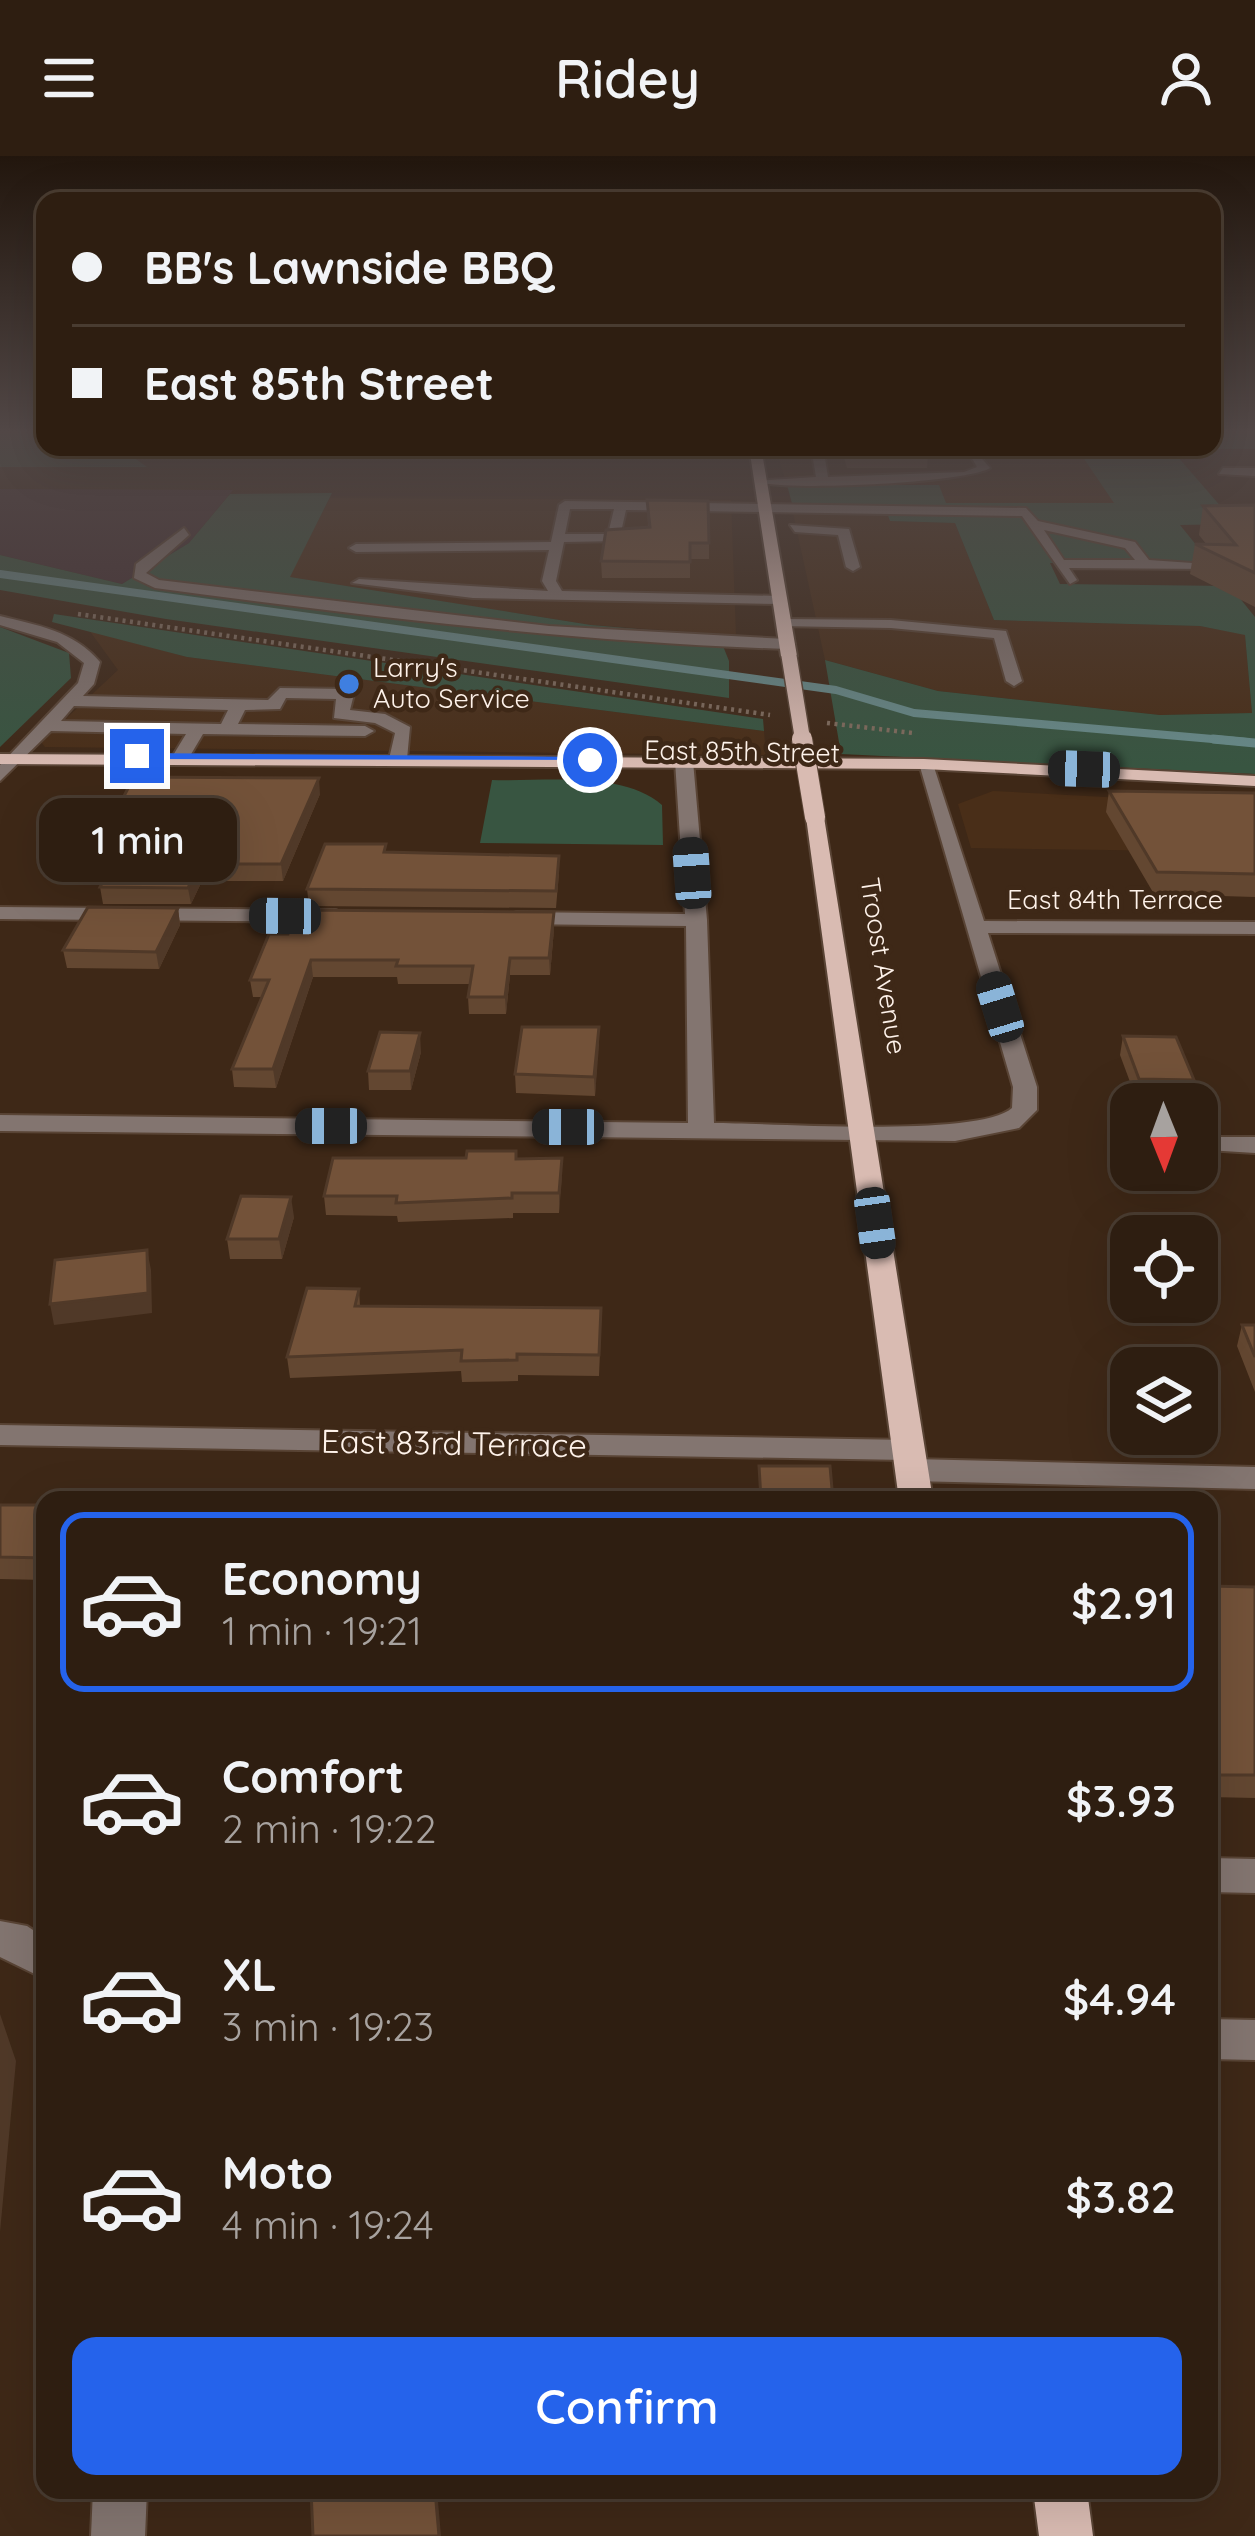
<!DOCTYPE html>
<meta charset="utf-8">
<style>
body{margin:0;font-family:Quicksand,sans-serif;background:#36271a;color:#f1f3f6;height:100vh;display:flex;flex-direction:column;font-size:45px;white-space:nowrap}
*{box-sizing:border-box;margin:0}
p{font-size:39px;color:#a7a29f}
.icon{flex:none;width:66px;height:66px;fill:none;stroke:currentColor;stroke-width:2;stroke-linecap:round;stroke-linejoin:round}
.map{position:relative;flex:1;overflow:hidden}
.side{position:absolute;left:36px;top:1335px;width:1182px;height:1008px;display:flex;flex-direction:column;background:#2e1e11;border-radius:24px;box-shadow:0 12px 48px #0002,0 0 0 3px #493c31}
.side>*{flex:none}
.guide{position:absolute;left:36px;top:36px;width:1185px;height:264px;border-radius:24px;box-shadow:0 12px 48px #0002,0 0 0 3px #493c31;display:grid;align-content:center;height:264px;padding:0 36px;background:#2e1e11}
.needle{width:78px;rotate:179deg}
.buttons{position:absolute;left:1110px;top:927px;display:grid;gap:24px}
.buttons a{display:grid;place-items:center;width:108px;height:108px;border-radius:24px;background:#2e1e11;box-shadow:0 12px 48px #0002,0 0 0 3px #493c31;font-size:60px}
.end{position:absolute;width:54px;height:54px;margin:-27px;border:15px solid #2563eb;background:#fff;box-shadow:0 0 0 6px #fff}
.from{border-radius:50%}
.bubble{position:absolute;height:84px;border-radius:24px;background:#2e1e11;box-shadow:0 12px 48px #0002,0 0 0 3px #493c31;font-size:39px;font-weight:600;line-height:84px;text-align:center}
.car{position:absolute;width:36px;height:72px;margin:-36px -18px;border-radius:15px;box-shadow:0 0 9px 3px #0007;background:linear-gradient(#222 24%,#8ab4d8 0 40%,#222 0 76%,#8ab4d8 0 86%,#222 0)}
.guide b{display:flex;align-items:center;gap:42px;height:114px;font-size:45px}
.guide b+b{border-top:3px solid #493c31}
.guide i{width:30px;height:30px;background:#f1f3f6}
ul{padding:21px 0 0;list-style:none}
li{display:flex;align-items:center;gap:36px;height:180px;margin:0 24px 18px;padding:0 12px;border:6px solid transparent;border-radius:24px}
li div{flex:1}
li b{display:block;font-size:45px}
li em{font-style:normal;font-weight:600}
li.current{border-color:#2563eb}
li>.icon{width:108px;height:108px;stroke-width:1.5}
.action{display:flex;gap:24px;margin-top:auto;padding:24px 36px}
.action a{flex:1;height:138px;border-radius:24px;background:#2563eb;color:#fff;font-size:48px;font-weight:600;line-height:138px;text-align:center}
header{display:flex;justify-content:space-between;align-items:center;height:156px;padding:0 36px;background:#2e1e11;font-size:54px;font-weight:600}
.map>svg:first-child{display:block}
</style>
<header><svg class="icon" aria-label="menu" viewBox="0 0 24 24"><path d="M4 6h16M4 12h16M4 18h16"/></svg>Ridey<svg class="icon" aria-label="person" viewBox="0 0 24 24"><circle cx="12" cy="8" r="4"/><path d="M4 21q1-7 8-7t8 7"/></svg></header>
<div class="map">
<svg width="1255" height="2380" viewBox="0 0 1255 2380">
<rect width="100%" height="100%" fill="#3e2817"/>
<path fill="#492e18" d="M775,291H1076L1116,347H945L938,329H787Z
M330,342L731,344L736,479L591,469L289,421Z
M793,357H887L891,365L955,367L994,464L1200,470L1245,478L1252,557L1160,559L938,535L825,504Z
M89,474L187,501L764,575L766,599L45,591L41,586L118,514Z
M993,635L1255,649V696L971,692L958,648Z"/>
<path fill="#432f33" d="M0,333L233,334L189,387L122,428L0,399Z"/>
<path fill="#385541" d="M0,278H45V291H144L133,301L147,311H0Z
M1212,278H1255V293H1171L1236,368L1180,369L1210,406L1050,407L1060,428L1230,430L1255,461V618L841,598L825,504L938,535L1160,559L1252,557L1245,479L1200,470L994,464L955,367L890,365L887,357L793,351L787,329H939L946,347H1114L1076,291H1212Z
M332,337L290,421L591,469L719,480L729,505V542L166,463L0,434V399L122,428L189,387L230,338Z
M54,458L763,563L764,575L187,501L52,466Z
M0,471L69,497L71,522L0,591Z
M492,624C543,626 622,614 662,649L663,689L480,687Z"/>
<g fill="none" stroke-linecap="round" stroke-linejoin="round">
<path stroke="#678a89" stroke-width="8" d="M0,418L836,534L914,557L1247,586"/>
<path stroke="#678a89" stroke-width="9" d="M1213,583L1255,587"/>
<defs>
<path id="minor" d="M811,291H823L828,321L964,316L977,311L970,299L976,296L990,312C966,327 781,336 755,325L816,321Z
M1223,312H1255V320L1219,318Z
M565,345L1026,352L1038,365L1135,386L1149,404L1221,409L1214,413L1069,412L1077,424L1070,428L1022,360L626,354L619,385L564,386L556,425L562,435L780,440L787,444L780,448L473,442L352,427L359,423L548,435L542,425L549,394L356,396L349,392L356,388L551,386L559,349ZM570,353H614L608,378H565ZM1044,374L1125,392L1135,404H1064Z
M790,369L849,373L860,411L853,415L846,411L838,379L795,376Z
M184,372L189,379L146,417L159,424L549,470L787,483L795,488L787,493C575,486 365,460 155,432L134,422L136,408Z
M0,460C37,469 74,475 100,506L94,528L83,540L268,544L280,532L346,533L354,538L350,554L385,558L410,571L407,603L398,608L389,603L395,577L375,567L334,562L336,543L286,542L280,553L245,554L238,568L365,570L374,575L365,580L203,578L187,605L181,606L172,601L186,578L51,575L0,625V609L78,527L84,507L57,486L0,469ZM74,550L228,554L221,568L61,565Z
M784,463L891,464L1006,475L1022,525L1014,530L1006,525L994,482L891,472L779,470Z
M684,600L693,605L707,764L714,967C768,967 979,982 1012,952L1013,931L918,604L933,608L984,765L1255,766V778L988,777L1037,931V954L1019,972L955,985L0,975V959L688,967L686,770L516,768L505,762L516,756L685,758L675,605Z
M0,751L336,754L347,760L336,766L0,763Z
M1216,981H1255V997L1207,994L1203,989Z
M0,1269L908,1284L924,1294L912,1303L1255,1311V1333L911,1325L895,1314L907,1304L0,1289Z
M1209,1702L1255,1703V1737L1209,1736Z
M0,1765L27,1770L45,1782V1823L0,1801Z
M1209,1863L1255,1864V1904L1209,1903Z
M93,2334H147L145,2380H91Z"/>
<path id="major" d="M749,291H761L797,500L789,505L781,500Z
M0,598L924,603L1255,620V630L924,613L0,608Z
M815,655L824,661L933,1344H899L806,661Z
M1033,2334H1087L1093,2380H1039Z"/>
</defs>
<use href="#minor" stroke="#594435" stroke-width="4"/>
<use href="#major" stroke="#594435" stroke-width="4"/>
<path stroke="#7f6c5e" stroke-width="4.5" stroke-dasharray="3 4.5" stroke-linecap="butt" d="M78,458L770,559
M827,567L913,577"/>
<use href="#minor" fill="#837570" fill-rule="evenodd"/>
<use href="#major" fill="#d9bbb2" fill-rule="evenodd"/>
<defs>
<path id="major-bridge-far1" d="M789,500L803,586"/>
<path id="major-bridge" d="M802,583L815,661"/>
</defs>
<use href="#major-bridge-far1" stroke="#594435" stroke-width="18" stroke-linecap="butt"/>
<use href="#major-bridge" stroke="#594435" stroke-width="22" stroke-linecap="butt"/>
<use href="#major-bridge-far1" stroke="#d9bbb2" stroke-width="15"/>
<use href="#major-bridge" stroke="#d9bbb2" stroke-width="20"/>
</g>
<path fill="#634731" d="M841,291H993H925L928,297L927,312H847Z
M647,344L709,387V403H690V422H602L601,405L648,371Z
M1255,349V451L1190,418L1195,388L1207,389L1199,379L1203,350Z
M1109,635L1255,637V741L1154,738L1106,656Z
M320,638L283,725H202L191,748H103L100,731L102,727H90L87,710Z
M559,716L556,752L309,750L307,733Z
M178,752L180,769L159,813L67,812L63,794Z
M554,773L550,819H510L506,858H469L468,841L470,828H398L397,821H313L276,932L234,931L232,913L262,841H253L250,824L269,778Z
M599,871L595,940L516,937L515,918Z
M1123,880L1194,924L1190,942H1136L1120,899Z
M421,896L411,934H369L368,915Z
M562,1002L559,1057H513V1062L398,1066L397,1060L326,1059L324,1040L517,1003Z
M294,1061L282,1103H230L227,1083Z
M359,1133L360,1150L601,1173L599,1220L518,1219V1225L462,1226L461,1215L290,1222L287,1201Z
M1242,1169H1255V1236L1237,1190Z
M0,1349H45V1424L0,1423Z
M1209,1430L1255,1431V1642L1209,1641Z"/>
<path fill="#503928" d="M319,622L320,638L283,725L281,708Z
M200,708L202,725L191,748L188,732Z
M178,752L180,769L159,813L156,796Z
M554,756V773L550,819L549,802Z
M510,802V819L506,858L505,841Z
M311,804L313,821L276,932L273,913Z
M599,871V890L595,940L594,921Z
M420,877L421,896L411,934L410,915Z
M562,1002V1022L559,1057V1037Z
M291,1041L294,1061L282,1103L279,1083Z
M147,1094L151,1114L152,1157L54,1169L50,1148Z
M0,1858L16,1905L0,2076Z
M435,2334H437L441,2380H439Z"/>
<path fill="#735239" stroke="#503928" stroke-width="3" d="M847,291H925L928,297H848Z
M647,344L708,345L709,387H690V406L601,405L606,374L650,371Z
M1255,349V417L1195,388L1236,389L1203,350Z
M134,621L319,622L281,708H200L188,732L100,731L111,710H87Z
M1109,635L1255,637V718L1157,716Z
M325,688H386L384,696L559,700L556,735L307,733Z
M88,751L178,752L156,796L63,794Z
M298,754L554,756L549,802H510L505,841H468L473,810H396L398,804H311L273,913H232L269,824H250L269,778H288Z
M522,871H599L594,921L515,918Z
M380,876L420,877L410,915H368Z
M1123,880L1176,881L1194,924L1139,923Z
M467,995H516V1003L562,1002L559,1037H512V1042L396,1047L397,1040H324L333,1002H466Z
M241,1040L291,1041L279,1083H227Z
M147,1094L148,1137L50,1148L55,1104Z
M307,1132L359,1133L355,1150L601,1152L599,1199L517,1198V1204L461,1205L462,1194L287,1201Z
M1242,1169H1255V1201Z
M759,1310H830L833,1344L761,1343Z
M594,1339V1344H286Z
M61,1340L169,1342L168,1344H59Z
M0,1349H45V1402L0,1401Z
M1209,1430L1255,1431V1619H1209Z
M311,2334H435L439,2380H313Z"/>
<linearGradient id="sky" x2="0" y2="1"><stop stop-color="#22160d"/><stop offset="0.45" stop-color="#524847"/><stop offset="1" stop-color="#524847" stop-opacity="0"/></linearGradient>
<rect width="1255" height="612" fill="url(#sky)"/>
<path fill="#2563eb" d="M137,597L590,601L596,604L133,603Z"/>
<circle fill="#3f7fe0" stroke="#3e2817" stroke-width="4.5" cx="349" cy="528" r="12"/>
<g text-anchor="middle" stroke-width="9" stroke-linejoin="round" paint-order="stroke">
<g font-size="27" fill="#fef2ea" stroke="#3e2817" text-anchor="start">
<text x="373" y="521">Larry's<tspan x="373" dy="31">Auto Service</tspan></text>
</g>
<g font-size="27" fill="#fef2ea" stroke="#3e2817">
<text transform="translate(742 596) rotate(1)" y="9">East 85th Street</text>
<text x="1115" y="753">East 84th Terrace</text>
<text transform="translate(883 810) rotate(81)" y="9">Troost Avenue</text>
</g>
<g font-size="33" fill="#fef2ea" stroke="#3e2817">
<text transform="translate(454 1287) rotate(1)" y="12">East 83rd Terrace</text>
</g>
</g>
</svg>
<div class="buttons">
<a><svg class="needle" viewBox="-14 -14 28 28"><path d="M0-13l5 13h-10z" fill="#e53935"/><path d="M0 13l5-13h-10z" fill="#a7a29f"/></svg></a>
<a><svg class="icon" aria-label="locate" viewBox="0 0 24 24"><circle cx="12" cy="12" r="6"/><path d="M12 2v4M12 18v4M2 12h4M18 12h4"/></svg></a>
<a><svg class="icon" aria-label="layers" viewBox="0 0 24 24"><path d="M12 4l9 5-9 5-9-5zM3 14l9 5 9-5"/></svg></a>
</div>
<i class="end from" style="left:590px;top:604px"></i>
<i class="end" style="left:137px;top:600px"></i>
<div class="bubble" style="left:39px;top:642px;width:198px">1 min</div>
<i class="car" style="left:1084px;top:613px;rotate:272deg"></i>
<i class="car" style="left:692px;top:717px;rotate:356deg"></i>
<i class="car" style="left:285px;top:760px;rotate:271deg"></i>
<i class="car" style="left:1000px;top:851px;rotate:343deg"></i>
<i class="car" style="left:331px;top:970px;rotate:270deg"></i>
<i class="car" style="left:568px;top:971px;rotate:270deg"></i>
<i class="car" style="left:875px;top:1067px;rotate:172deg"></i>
<div class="guide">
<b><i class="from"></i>BB's Lawnside BBQ</b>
<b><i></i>East 85th Street</b>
</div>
<section class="side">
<ul>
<li class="current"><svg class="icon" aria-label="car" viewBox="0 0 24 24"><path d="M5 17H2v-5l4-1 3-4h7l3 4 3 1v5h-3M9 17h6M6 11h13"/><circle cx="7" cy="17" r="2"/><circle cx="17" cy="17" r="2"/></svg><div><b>Economy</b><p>1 min · 19:21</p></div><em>$2.91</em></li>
<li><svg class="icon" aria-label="car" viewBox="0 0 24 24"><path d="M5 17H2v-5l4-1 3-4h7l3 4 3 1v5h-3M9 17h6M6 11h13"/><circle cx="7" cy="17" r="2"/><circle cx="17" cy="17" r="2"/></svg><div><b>Comfort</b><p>2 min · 19:22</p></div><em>$3.93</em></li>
<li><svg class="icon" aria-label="car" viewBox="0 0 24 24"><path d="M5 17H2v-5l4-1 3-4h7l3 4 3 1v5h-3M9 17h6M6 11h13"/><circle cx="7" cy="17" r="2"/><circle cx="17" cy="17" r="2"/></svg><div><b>XL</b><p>3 min · 19:23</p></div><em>$4.94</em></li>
<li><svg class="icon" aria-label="car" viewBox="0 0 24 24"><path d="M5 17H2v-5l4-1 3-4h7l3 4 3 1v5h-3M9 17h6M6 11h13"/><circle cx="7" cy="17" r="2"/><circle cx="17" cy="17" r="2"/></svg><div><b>Moto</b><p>4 min · 19:24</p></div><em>$3.82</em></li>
</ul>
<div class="action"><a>Confirm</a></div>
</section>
</div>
